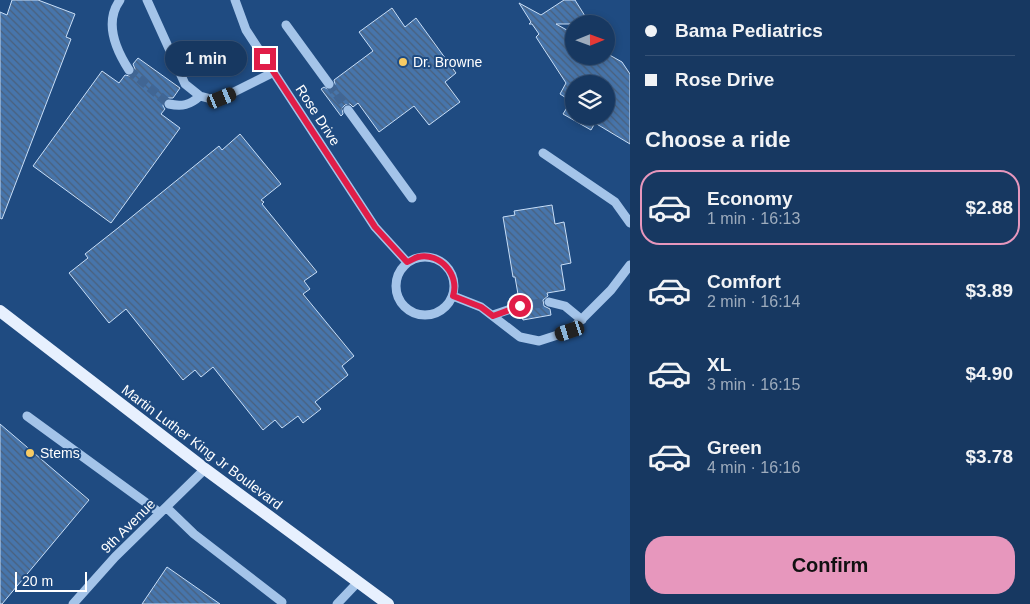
<!DOCTYPE html>
<meta charset="utf-8">
<style>
body{margin:0;font-family:Arial,sans-serif;background:#203f67;color:#f1f3f6;height:100vh;display:flex;flex-direction:column;font-size:19px;white-space:nowrap}
*{box-sizing:border-box;margin:0}
p{font-size:16px;color:#9eacbd}
.icon{flex:none;width:28px;height:28px;fill:none;stroke:currentColor;stroke-width:2;stroke-linecap:round;stroke-linejoin:round}
.map{position:relative;flex:1;overflow:hidden}
.panel{display:flex;flex-direction:column;background:#173861;width:400px}
.panel>*{flex:none}
.hud{display:grid;align-content:center;height:110px;padding:0 15px;background:#173861}
.needle{width:32px;rotate:89deg}
.controls{position:absolute;left:565px;top:15px;display:grid;gap:10px}
.controls a{display:grid;place-items:center;width:50px;height:50px;border-radius:50%;background:#173861;box-shadow:0 2px 8px #0003,0 0 0 1px #365276;font-size:25px}
.scale{position:absolute;left:15px;bottom:12px;width:72px;box-sizing:border-box;padding-left:5px;border:2px solid #fff;border-top:0;font-size:14px;line-height:18px;white-space:nowrap;color:#fff;-webkit-text-stroke:4px #1f4b81;paint-order:stroke}
.end{position:absolute;width:22px;height:22px;margin:-11px;border:6px solid #e11d48;background:#fff;box-shadow:0 0 0 2px #fff}
.from{border-radius:50%}
.bubble{position:absolute;height:35px;border-radius:18px;background:#173861;box-shadow:0 2px 8px #0003,0 0 0 1px #365276;font-size:16px;font-weight:600;line-height:35px;text-align:center}
.car{position:absolute;width:15px;height:30px;margin:-15px -8px;border-radius:6px;box-shadow:0 0 4px 1px #0007;background:linear-gradient(#222 24%,#8ab4d8 0 40%,#222 0 76%,#8ab4d8 0 86%,#222 0)}
.hud b{display:flex;align-items:center;gap:18px;height:48px;font-size:19px}
.hud b+b{border-top:1px solid #365276}
.hud i{width:12px;height:12px;background:#f1f3f6}
ul{padding:0;list-style:none}
li{display:flex;align-items:center;gap:15px;height:75px;margin:0 10px 8px;padding:0 5px;border:2px solid transparent;border-radius:20px}
li div{flex:1}
li b{display:block;font-size:19px}
li em{font-style:normal;font-weight:600}
li.on{border-color:#e797bd}
li>.icon{width:45px;height:45px;stroke-width:1.5}
h2{padding:0 15px;font-size:22px;line-height:60px}
.primary-button{display:flex;gap:10px;margin-top:auto;padding:10px 15px}
.primary-button a{flex:1;height:58px;border-radius:20px;background:#e797bd;color:#111;font-size:20px;font-weight:600;line-height:58px;text-align:center}
main{display:flex;flex:1;min-height:0}
.map>svg:first-child{display:block}
</style>
<main>
<div class="map">
<svg width="630" height="604" viewBox="0 0 630 604">
<defs>
<pattern id="building-back-hatch" width="6" height="6" patternUnits="userSpaceOnUse" patternTransform="scale(1.25)"><rect width="6" height="6" fill="#4775ab"/><path d="M-1 5l2 2M0 0l6 6M5-1l2 2" fill="none" stroke="#4a607c"/></pattern>
</defs>
<rect width="100%" height="100%" fill="#1f4b81"/>
<path fill="url(#building-back-hatch)" stroke="#c8def7" fill-rule="evenodd" d="M12,0H38L75,14L66,37L71,39L2,219L0,218V12L7,15Z
M564,0H575L590,24H556L574,34V56H606V53L622,62L630,74V144L595,123L591,130L563,114L571,101L560,94L566,83L536,37L539,34L532,24H529L531,22L519,3L541,15ZM574,84H606V116H574Z
M392,8L405,27L416,18L456,73L445,82L460,102L429,125L414,106L379,132L358,103L353,107L350,104L345,105L342,108L343,114L341,116L321,89L324,87L329,90L333,89L335,84L334,80L373,51L359,32Z
M138,58L180,88L173,98H167L164,100L163,106L165,109L161,114L180,128L111,223L33,166L102,71L119,83L125,75L130,76L134,73L135,69L133,64Z
M240,134L281,184L261,200L264,202L262,204L317,272L304,281L310,289L303,294L354,356L342,366L348,375L315,402L321,409L303,423L298,416L282,428L275,420L263,430L213,367L201,377L195,370L183,380L126,309L109,323L69,273L88,258L85,254L118,228L219,146L222,150Z
M552,205L555,224L564,222L571,263L561,265L565,290L547,293L548,296L543,300L544,306L550,309L551,315L523,320L521,312L525,310L526,304L524,301L519,300L515,277H513L503,217L515,215L514,211Z
M0,424L89,500L2,604H0Z
M167,567L220,604H142Z"/>
<g fill="none" stroke-linecap="round" stroke-linejoin="round">
<path stroke="#416694" stroke-width="9" stroke-dasharray="9 4.5" stroke-linecap="butt" d="M129,70L169,104
M329,84L348,110
M520,306L549,302"/>
<path stroke="#a4c4e9" stroke-width="9" d="M120,0C104,22 116,50 129,70
M147,0L185,84L200,96L211,99L222,98L274,72
M235,0L246,30L375,227L407,262
M286,25L329,84
M169,104C182,107 190,105 200,96
M348,110L412,198
M543,153L615,202L630,223
M396 286a29 29 0 1 1 58 0a29 29 0 1 1-58 0Z
M453,296L481,307L520,337L539,341L570,331L611,290L630,265
M549,302L565,306L582,320
M493,315L520,306
M27,416L160,513
M166,507L194,534L282,602
M73,604L115,557L205,469
M337,604L358,582"/>
<path stroke="#e7f0fe" stroke-width="12" d="M0,311L205,469L388,604"/>
</g>
<g fill="none" stroke-linecap="round" stroke-linejoin="round">
<path stroke="#e11d48" stroke-width="6" d="M265,59L375,227L407,262C411,261 414,258 418,257C440,252 460,275 453,296L481,307L493,316L520,306"/>
</g>
<g fill="#f7cb64" stroke="#1f4b81" stroke-width="2">
<circle cx="403" cy="62" r="5"/>
<circle cx="30" cy="453" r="5"/>
</g>
<g text-anchor="middle" stroke-width="4" stroke-linejoin="round" paint-order="stroke">
<g font-size="14" fill="#fff" stroke="#1f4b81" text-anchor="start">
<text x="413" y="67">Dr. Browne</text>
<text x="40" y="458">Stems</text>
</g>
<g font-size="14" fill="#fff" stroke="#1f4b81">
<text transform="translate(318 115) rotate(57)" y="5">Rose Drive</text>
<text transform="translate(202 447) rotate(37)" y="5">Martin Luther King Jr Boulevard</text>
<text transform="translate(128 526) rotate(-45)" y="5">9th Avenue</text>
</g>
</g>
</svg>
<div class="controls">
<a><svg class="needle" viewBox="-14 -14 28 28"><path d="M0-13l5 13h-10z" fill="#e53935"/><path d="M0 13l5-13h-10z" fill="#9eacbd"/></svg></a>
<a><svg class="icon" aria-label="layers" viewBox="0 0 24 24"><path d="M12 4l9 5-9 5-9-5zM3 14l9 5 9-5"/></svg></a>
</div>
<div class="scale">20 m</div>
<i class="end from" style="left:520px;top:306px"></i>
<i class="end" style="left:265px;top:59px"></i>
<div class="bubble" style="left:165px;top:41px;width:82px">1 min</div>
<i class="car" style="left:222px;top:98px;rotate:68deg"></i>
<i class="car" style="left:570px;top:331px;rotate:252deg"></i>
</div>
<section class="panel">
<div class="hud">
<b><i class="from"></i>Bama Pediatrics</b>
<b><i></i>Rose Drive</b>
</div>
<h2>Choose a ride</h2>
<ul>
<li class="on"><svg class="icon" aria-label="car" viewBox="0 0 24 24"><path d="M5 17H2v-5l4-1 3-4h7l3 4 3 1v5h-3M9 17h6M6 11h13"/><circle cx="7" cy="17" r="2"/><circle cx="17" cy="17" r="2"/></svg><div><b>Economy</b><p>1 min · 16:13</p></div><em>$2.88</em></li>
<li><svg class="icon" aria-label="car" viewBox="0 0 24 24"><path d="M5 17H2v-5l4-1 3-4h7l3 4 3 1v5h-3M9 17h6M6 11h13"/><circle cx="7" cy="17" r="2"/><circle cx="17" cy="17" r="2"/></svg><div><b>Comfort</b><p>2 min · 16:14</p></div><em>$3.89</em></li>
<li><svg class="icon" aria-label="car" viewBox="0 0 24 24"><path d="M5 17H2v-5l4-1 3-4h7l3 4 3 1v5h-3M9 17h6M6 11h13"/><circle cx="7" cy="17" r="2"/><circle cx="17" cy="17" r="2"/></svg><div><b>XL</b><p>3 min · 16:15</p></div><em>$4.90</em></li>
<li><svg class="icon" aria-label="car" viewBox="0 0 24 24"><path d="M5 17H2v-5l4-1 3-4h7l3 4 3 1v5h-3M9 17h6M6 11h13"/><circle cx="7" cy="17" r="2"/><circle cx="17" cy="17" r="2"/></svg><div><b>Green</b><p>4 min · 16:16</p></div><em>$3.78</em></li>
</ul>
<div class="primary-button"><a>Confirm</a></div>
</section>
</main>
